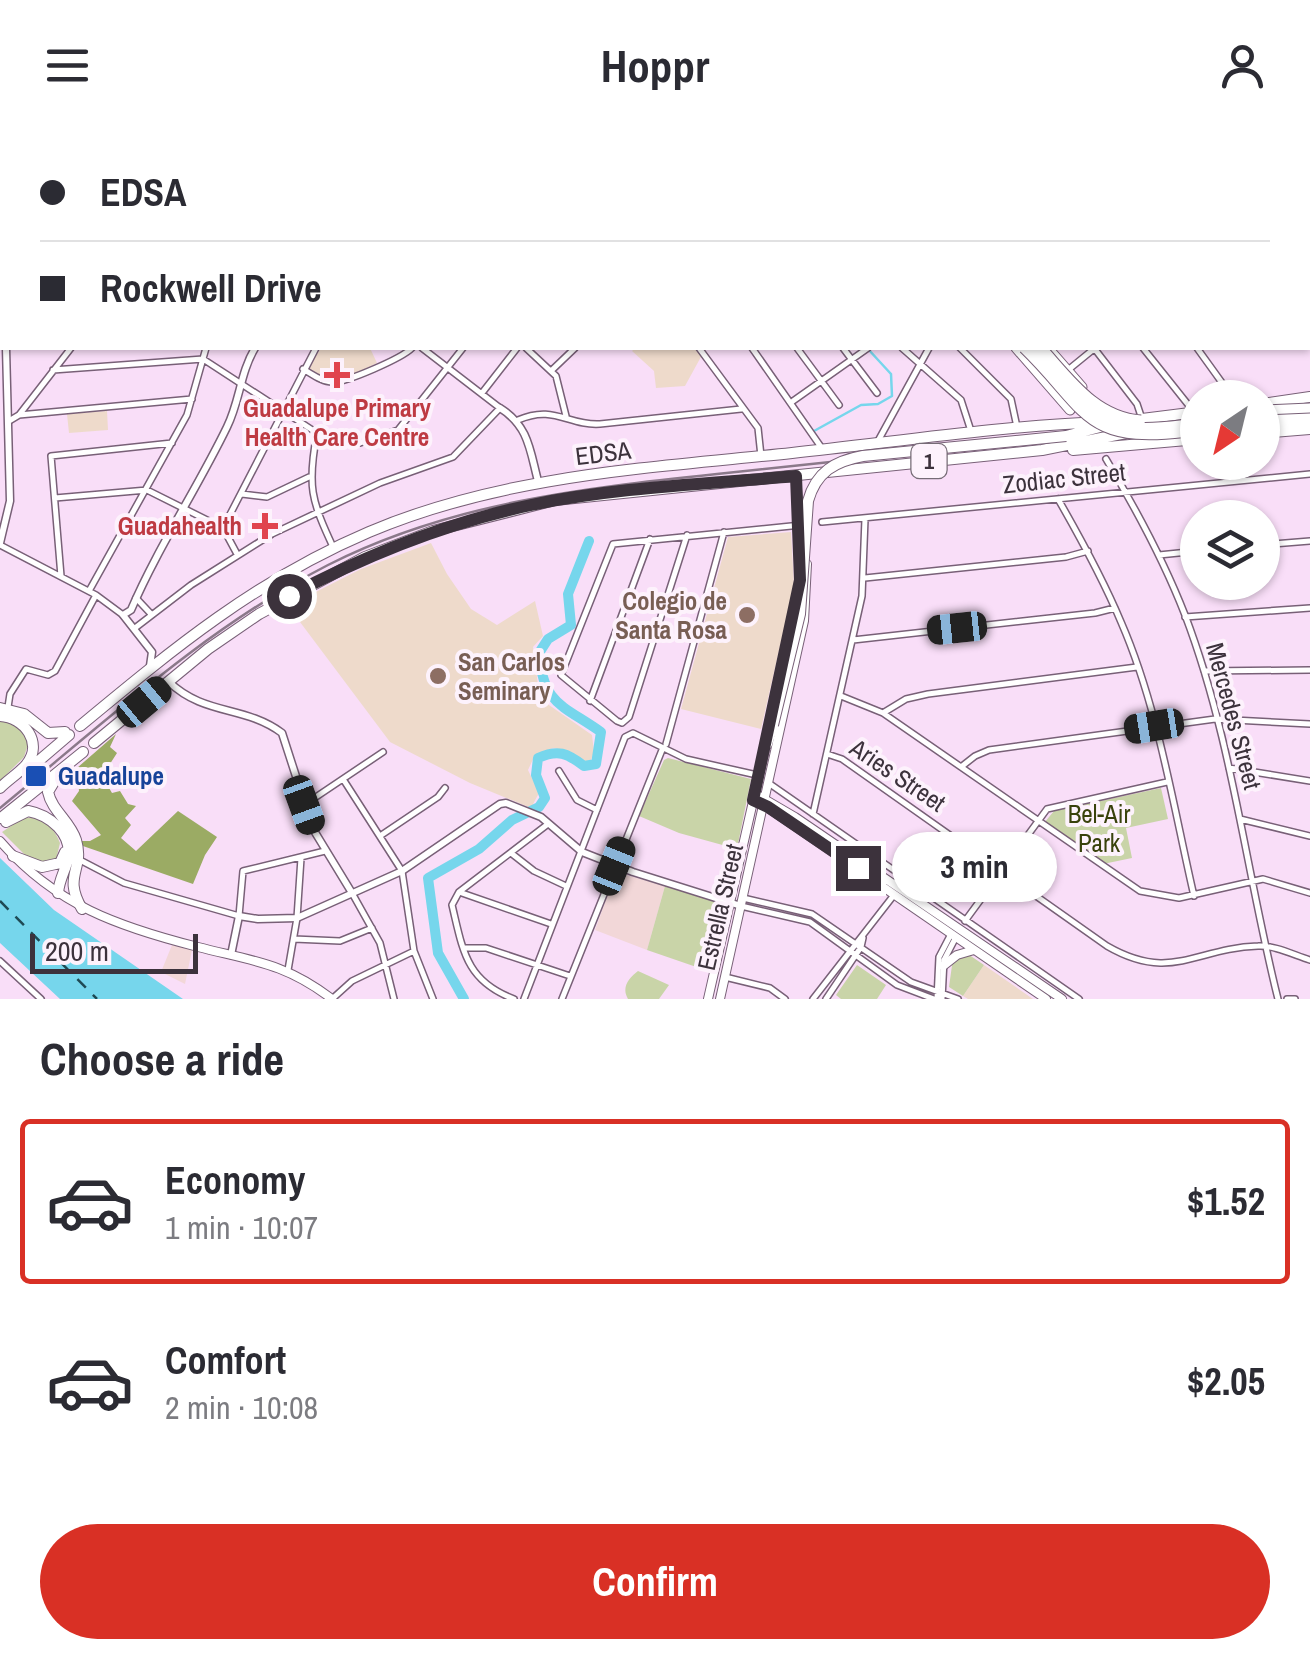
<!DOCTYPE html>
<meta charset="utf-8">
<style>
body{margin:0;font-family:"Archivo Narrow",sans-serif;background:#f7f7f7;color:#2b2b33;height:100vh;display:flex;flex-direction:column;font-size:38px;white-space:nowrap}
*{box-sizing:border-box;margin:0}
p{font-size:32px;color:#7c7c81}
.icon{flex:none;width:55px;height:55px;fill:none;stroke:currentColor;stroke-width:2;stroke-linecap:round;stroke-linejoin:round}
.map{position:relative;height:869px;overflow:hidden}
.sheet{display:flex;flex-direction:column;background:#fff;flex:1}
.sheet>*{flex:none}
.top-card{position:absolute;left:0px;top:0px;width:1310px;height:220px;box-shadow:0 2px 8px #0004;display:grid;align-content:center;height:220px;padding:0 40px;background:#fff}
.needle{width:65px;rotate:215deg}
.buttons{position:absolute;left:1180px;top:250px;display:grid;gap:20px}
.buttons a{display:grid;place-items:center;width:100px;height:100px;border-radius:50%;background:#fff;box-shadow:0 2px 8px #0004;font-size:50px}
.scale{position:absolute;left:30px;bottom:25px;width:168px;box-sizing:border-box;padding-left:10px;border:5px solid #3c323c;border-top:0;font-size:28px;line-height:35px;white-space:nowrap;color:#3c323c;-webkit-text-stroke:8px #fdf2fc;paint-order:stroke}
.end{position:absolute;width:45px;height:45px;margin:-22px;border:12px solid #3c323c;background:#fff;box-shadow:0 0 0 5px #fff}
.from{border-radius:50%}
.bubble{position:absolute;height:70px;border-radius:35px;background:#fff;box-shadow:0 2px 8px #0004;font-size:32px;font-weight:800;line-height:70px;text-align:center}
.car{position:absolute;width:30px;height:60px;margin:-30px -15px;border-radius:12px;box-shadow:0 0 8px 2px #0007;background:linear-gradient(#222 24%,#8ab4d8 0 40%,#222 0 76%,#8ab4d8 0 86%,#222 0)}
.top-card b{display:flex;align-items:center;gap:35px;height:95px;font-size:38px}
.top-card b+b{border-top:2px solid #e1e1e2}
.top-card i{width:25px;height:25px;background:#2b2b33}
ul{padding:0;list-style:none}
li{display:flex;align-items:center;gap:30px;height:165px;margin:0 20px 15px;padding:0 20px;border:5px solid transparent;border-radius:10px}
li div{flex:1}
li b{display:block;font-size:38px}
li em{font-style:normal;font-weight:800}
li.current{border-color:#d93025}
li>.icon{width:90px;height:90px;stroke-width:1.5}
h2{padding:0 40px;font-size:45px;line-height:120px}
.button{display:flex;gap:20px;margin-top:auto;padding:20px 40px}
.button a{flex:1;height:115px;border-radius:60px;background:#d93025;color:#fff;font-size:40px;font-weight:800;line-height:115px;text-align:center}
header{display:flex;justify-content:space-between;align-items:center;height:130px;padding:0 40px;background:#fff;font-size:45px;font-weight:800}
.map>svg:first-child{display:block}
</style>
<header><svg class="icon" aria-label="menu" viewBox="0 0 24 24"><path d="M4 6h16M4 12h16M4 18h16"/></svg>Hoppr<svg class="icon" aria-label="person" viewBox="0 0 24 24"><circle cx="12" cy="8" r="4"/><path d="M4 21q1-7 8-7t8 7"/></svg></header>
<div class="map">
<svg width="1310" height="869" viewBox="0 0 1310 869">
<rect width="100%" height="100%" fill="#f9def8"/>
<path fill="#f2d7d8" d="M616,742L665,756L647,820L595,800Z
M172,815L192,820L185,854L161,842Z"/>
<path fill="#eedacb" d="M321,218H370L377,233L347,248L340,233L320,246L308,238Z
M635,218H697L702,225L685,256L656,258L654,241L632,221Z
M107,281L108,300L69,303L67,284Z
M791,402L794,455L761,599L681,579L728,407Z
M431,413L447,444L471,479L497,495L535,471L543,506L533,517L539,563L549,575L592,605L594,622L591,630L586,633L569,621L553,618L535,625L528,640L539,663L531,678L470,653L390,612L288,476L361,439Z
M984,835L1033,869H968L963,866Z"/>
<path fill="#c9d4a8" d="M0,589L19,596L29,611L24,627L0,651Z
M668,628L751,649L737,719L679,703L639,686L664,630Z
M1161,658L1168,689L1126,698L1132,728L1103,734L1044,693L1054,681Z
M23,688C41,686 54,696 60,713L56,730L45,734L26,726L2,702Z
M665,756L725,771L708,841L647,820Z
M962,820L984,835L963,866L949,857L954,821Z
M857,835L886,855L877,869H841L836,865Z
M638,841L669,855L659,869H628C621,857 629,848 638,841Z"/>
<path fill="#9bab64" d="M116,604L110,617L117,623L108,637L118,644L105,651L112,663L120,661L128,674L136,676L125,688L131,695L121,708L136,721L178,681L217,707L205,725L193,754L80,715V711H90L101,705L72,671L79,661L77,638Z"/>
<path fill="#76d6ec" d="M0,728L54,780L183,869H60L0,813Z"/>
<g fill="none" stroke-linecap="round" stroke-linejoin="round">
<path stroke="#76d6ec" stroke-width="2.5" d="M929,2L933,0
M0,19H2
M814,301L861,275L878,274L892,266L891,244L868,219"/>
<path stroke="#76d6ec" stroke-width="10" d="M464,869L438,823L428,748L479,719L512,690L539,677L545,668L536,645L538,628C558,619 567,623 584,636L596,634L601,602C563,575 543,575 539,523L548,509L571,495L568,464L589,411"/>
<path stroke="#1f4a54" stroke-width="2.5" stroke-dasharray="12 10" stroke-linecap="butt" d="M0,771L97,869"/>
<defs>
<path id="minor" d="M458,0L460,2
M593,0L595,2
M776,0L780,2
M973,0L977,2
M1181,0L1183,2
M1290,0L1291,2
M730,2L731,0
M802,2L805,0
M888,2L891,0
M917,2L921,0
M1146,2L1149,0
M1308,30L1310,34
M0,71L2,79
M1308,127H1310
M1308,210L1310,209
M526,218L556,246L566,286
M699,218L758,298L761,326
M752,218L821,317
M797,218L839,275
M843,218L877,263
M902,218L961,270L971,301
M960,218L1011,269L1017,297
M1094,218L1137,274L1142,289
M1143,218L1194,282
M1197,218L1233,268
M303,239C312,244 322,252 332,252C346,253 402,228 412,218
M53,240L203,229L317,303L360,313L398,300L463,218
M552,240L575,218
M1068,240L1095,218
M482,263L517,218
M793,271L868,218
M19,285L192,269
M518,290C554,274 568,296 600,294L741,279
M9,291L19,285L71,218
M317,303C307,356 311,370 334,419
M878,311L929,218
M1106,329C1136,379 1164,431 1185,485C1232,608 1246,742 1278,869
M242,364L267,367L309,347
M55,368L147,360L223,398L237,424
M1058,369C1081,409 1103,449 1121,492C1158,577 1173,675 1194,766
M822,392L1310,344
M223,398L316,218
M687,405L629,587L622,593L617,591L561,545L613,414L801,395
M0,415L96,465L123,485
M1262,415L1310,411
M1159,425L1198,421
M61,446L51,326L172,313
M865,448L1066,427L1088,421
M89,461L187,285L206,218
M136,468L151,484
M1185,487L1310,478
M135,498L191,455L272,404L380,353L453,327L500,278L422,218
M853,510L1095,483L1115,478
M1204,541L1310,540
M841,566L883,583L1140,761L1179,768L1263,749L1310,763
M590,571L650,409
M8,577L10,564L26,539L48,545L55,541L96,465
M883,583L906,569L928,564L1137,537
M666,614L724,402
M827,624L842,629L1107,816C1171,853 1196,818 1258,816C1274,815 1294,825 1310,830
M961,637L975,626L989,620L1215,589L1310,594
M1229,638L1310,651
M559,641L577,670L597,680
M343,649L402,741L414,821L433,869
M770,654L1079,869
M304,675L383,622
M813,684L862,466L865,389
M1240,689L1310,706
M380,706L438,667L445,658
M511,723L534,741L566,756
M78,729L124,753L239,786L243,741L325,721
M459,762L551,794
M352,763L380,813L394,869
M743,768L812,784L911,852L958,869
M741,776L810,792L897,855L934,869
M965,791L1047,679L1167,652
M294,809L340,811L372,798
M464,818H486L570,846
M0,831L41,869
M288,840L297,788L301,728
M725,847L770,858L785,869
M332,869L352,851L414,821
M514,869C466,851 463,821 452,775L459,762L548,694
M524,869L625,607L633,603L686,629L757,645
M562,869L662,620
M813,869L894,765
M826,869L861,817L863,808
M937,869L939,827L951,804
M942,869L944,830L956,807
M1287,869H1295"/>
<path id="tertiary" d="M420,2L422,0
M0,68L2,66
M0,189L2,195
M500,278C529,296 530,321 538,351
M0,413L10,371L6,218
M150,536L152,522L123,485L131,480C158,417 197,359 227,297C240,271 240,243 255,218
M169,552C205,586 244,575 282,603L313,699L352,763
M231,825L239,786L258,789L297,788L402,741L500,674L506,673L541,687L582,722L633,742L741,776"/>
<path id="secondary" d="M822,0V2
M832,0V2
M796,345L801,415
M759,666L795,687L1062,869
M761,673L1046,869
M0,711C55,775 119,797 198,817C253,831 285,833 332,869
M943,836L957,825L974,820
M708,869L767,610
M720,869L804,491L807,434"/>
<path id="primary" d="M12,0L32,2
M73,0H104
M675,0L683,2
M702,0L709,2
M160,2L180,0
M1016,218L1070,280
M1048,218L1082,257"/>
<path id="trunk" d="M1262,274L1310,267
M1262,288L1310,285
M1134,290L1198,282
M1262,295L1309,292
M1262,303L1310,299
M1066,306L1104,296
M1073,320L1198,309
M0,578L24,584L48,603L65,602
M0,586C24,587 44,613 26,635C19,643 8,650 0,658
M80,596C173,519 256,450 369,402C503,345 649,338 792,323C895,312 999,296 1102,292
M94,613L208,519L259,484L365,427L433,401L555,370L1042,320L1126,303
M767,614L773,595
M28,640L69,605
M60,642L48,662C52,681 70,691 76,710C85,740 62,745 82,779
M1,688L83,622
M6,692L28,681C50,685 73,704 68,729C65,741 59,750 58,763
M13,726L42,737L60,733L65,722"/>
</defs>
<use href="#minor" stroke="#786077" stroke-width="8"/>
<use href="#tertiary" stroke="#786077" stroke-width="9"/>
<use href="#secondary" stroke="#786077" stroke-width="10"/>
<use href="#primary" stroke="#786077" stroke-width="11"/>
<use href="#trunk" stroke="#786077" stroke-width="12"/>
<use href="#minor" stroke="#fff" stroke-width="5"/>
<use href="#tertiary" stroke="#fff" stroke-width="6"/>
<use href="#secondary" stroke="#fff" stroke-width="8"/>
<use href="#primary" stroke="#fff" stroke-width="9"/>
<use href="#trunk" stroke="#fff" stroke-width="10"/>
<path stroke="#8b798a" stroke-width="2.5" d="M0,678C105,592 207,497 328,435C450,373 583,358 717,344C805,335 893,326 981,316"/>
<defs>
<path id="primary-bridge" d="M1032,218C1062,248 1089,293 1135,297C1155,299 1177,295 1198,293
M1042,218C1070,249 1096,287 1141,290
M1262,280L1310,278"/>
<path id="trunk-bridge" d="M1024,218C1087,279 1083,314 1184,302
M773,595L800,484L808,371C816,342 835,331 863,326L1066,306"/>
</defs>
<use href="#primary-bridge" stroke="#786077" stroke-width="11" stroke-linecap="butt"/>
<use href="#trunk-bridge" stroke="#786077" stroke-width="12" stroke-linecap="butt"/>
<use href="#primary-bridge" stroke="#fff" stroke-width="9"/>
<use href="#trunk-bridge" stroke="#fff" stroke-width="10"/>
</g>
<g fill="none" stroke-linecap="round" stroke-linejoin="round">
<path stroke="#3c323c" stroke-width="12" d="M289,466C366,425 445,393 531,375C617,357 708,354 796,346L800,450L753,670L768,677L858,738"/>
</g>
<g fill="#e0444e" stroke="#fdf2fc" stroke-width="4">
<path d="M332 230h10v10h10v10h-10v10h-10v-10h-10v-10h10z"/>
<path d="M260 381h10v10h10v10h-10v10h-10v-10h-10v-10h10z"/>
</g>
<g fill="#8d6e63" stroke="#fdf2fc" stroke-width="4">
<circle cx="747" cy="485" r="10"/>
<circle cx="438" cy="546" r="10"/>
</g>
<rect fill="#1a4fb4" stroke="#fdf2fc" stroke-width="4" x="24" y="634" width="24" height="24" rx="5"/>
<g text-anchor="middle" stroke-width="8" stroke-linejoin="round" paint-order="stroke">
<rect fill="#fdf2fc" stroke="#766c76" stroke-width="2.5" x="911.5" y="314" width="35" height="34" rx="8"/>
<g font-size="22" font-weight="bold" fill="#3c323c">
<text x="929" y="339">1</text>
</g>
<g font-size="25" font-weight="bold" fill="#be3a42" stroke="#fdf2fc">
<text x="337" y="287">Guadalupe Primary<tspan x="337" dy="29">Health Care Centre</tspan></text>
<text x="242" y="405" text-anchor="end">Guadahealth</text>
</g>
<g font-size="25" fill="#3c323c" stroke="#fdf2fc">
<text transform="translate(603 323) rotate(-7)" y="9">EDSA</text>
<text transform="translate(1064 348) rotate(-6)" y="9">Zodiac Street</text>
<text transform="translate(1234 586) rotate(75)" y="9">Mercedes Street</text>
<text transform="translate(898 645) rotate(34)" y="9">Aries Street</text>
<text transform="translate(720 777) rotate(-77)" y="9">Estrella Street</text>
</g>
<g font-size="25" font-weight="bold" fill="#785e54" stroke="#fdf2fc" text-anchor="end">
<text x="727" y="480">Colegio de<tspan x="727" dy="29">Santa Rosa</tspan></text>
<text x="458" y="541" text-anchor="start">San Carlos<tspan x="458" dy="29">Seminary</tspan></text>
</g>
<g font-size="25" font-weight="bold" fill="#164399" stroke="#fdf2fc" text-anchor="start">
<text x="58" y="655">Guadalupe</text>
</g>
<g font-size="25" fill="#39420c" stroke="#fdf2fc">
<text x="1099" y="693">Bel-Air<tspan x="1099" dy="29">Park</tspan></text>
</g>
</g>
</svg>
<div class="buttons">
<a><svg class="needle" viewBox="-14 -14 28 28"><path d="M0-13l5 13h-10z" fill="#e53935"/><path d="M0 13l5-13h-10z" fill="#7c7c81"/></svg></a>
<a><svg class="icon" aria-label="layers" viewBox="0 0 24 24"><path d="M12 4l9 5-9 5-9-5zM3 14l9 5 9-5"/></svg></a>
</div>
<div class="scale">200 m</div>
<i class="end from" style="left:289px;top:466px"></i>
<i class="end" style="left:858px;top:738px"></i>
<div class="bubble" style="left:892px;top:702px;width:165px">3 min</div>
<i class="car" style="left:957px;top:498px;rotate:264deg"></i>
<i class="car" style="left:144px;top:572px;rotate:50deg"></i>
<i class="car" style="left:1154px;top:596px;rotate:261deg"></i>
<i class="car" style="left:304px;top:675px;rotate:160deg"></i>
<i class="car" style="left:614px;top:736px;rotate:22deg"></i>
<div class="top-card">
<b><i class="from"></i>EDSA</b>
<b><i></i>Rockwell Drive</b>
</div>
</div>
<section class="sheet">
<h2>Choose a ride</h2>
<ul>
<li class="current"><svg class="icon" aria-label="car" viewBox="0 0 24 24"><path d="M5 17H2v-5l4-1 3-4h7l3 4 3 1v5h-3M9 17h6M6 11h13"/><circle cx="7" cy="17" r="2"/><circle cx="17" cy="17" r="2"/></svg><div><b>Economy</b><p>1 min · 10:07</p></div><em>$1.52</em></li>
<li><svg class="icon" aria-label="car" viewBox="0 0 24 24"><path d="M5 17H2v-5l4-1 3-4h7l3 4 3 1v5h-3M9 17h6M6 11h13"/><circle cx="7" cy="17" r="2"/><circle cx="17" cy="17" r="2"/></svg><div><b>Comfort</b><p>2 min · 10:08</p></div><em>$2.05</em></li>
</ul>
<div class="button"><a>Confirm</a></div>
</section>
